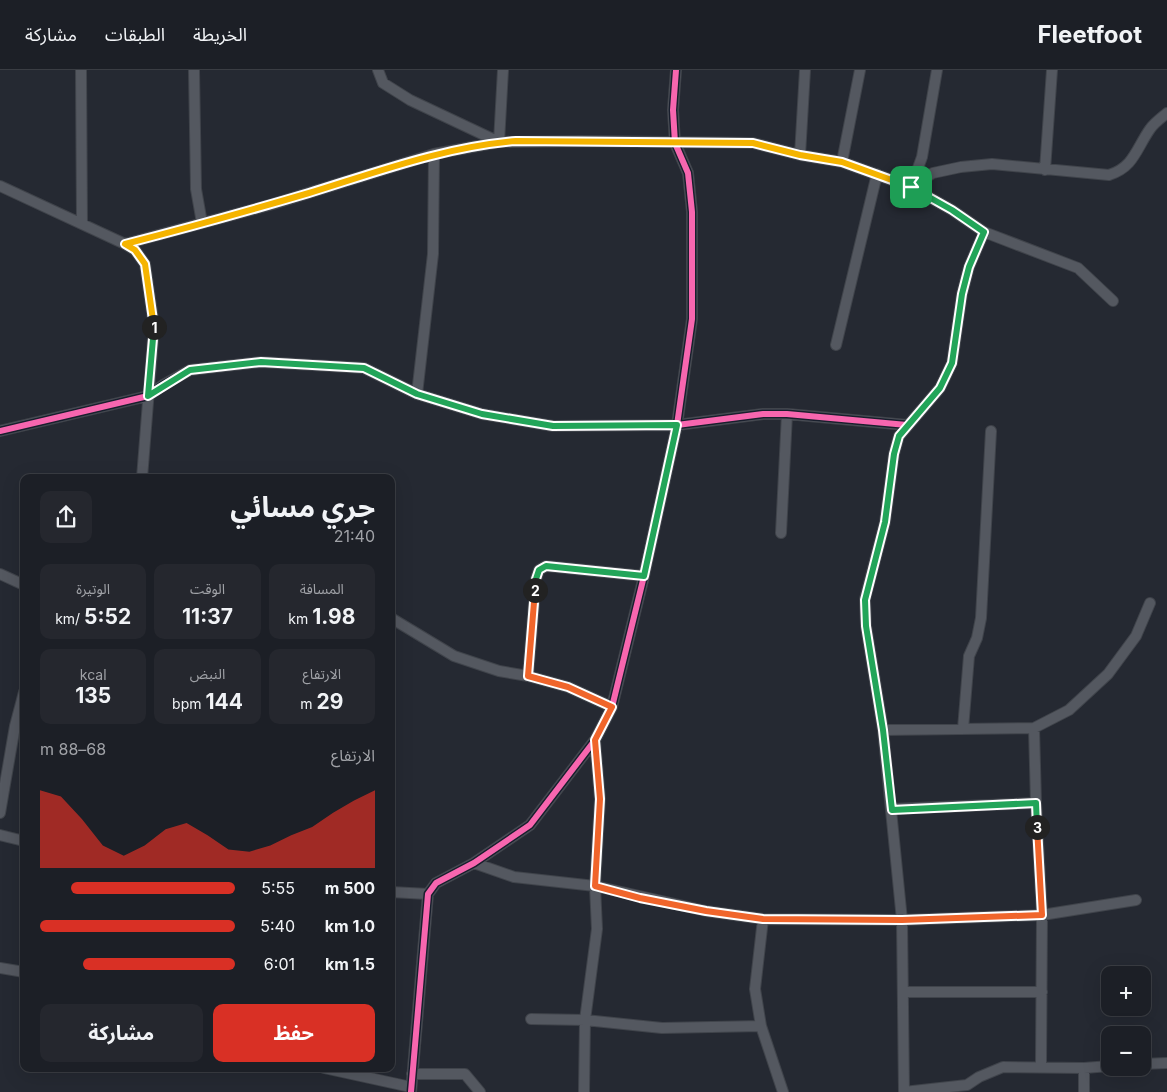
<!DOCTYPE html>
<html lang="ar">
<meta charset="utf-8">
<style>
:root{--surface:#1c1f26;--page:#25272e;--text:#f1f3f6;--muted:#a0a2a7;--line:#3a3d43;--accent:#d93025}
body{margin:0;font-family:Inter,"Noto Sans Arabic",sans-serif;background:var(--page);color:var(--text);direction:rtl;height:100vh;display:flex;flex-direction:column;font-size:19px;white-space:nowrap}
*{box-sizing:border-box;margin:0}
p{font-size:16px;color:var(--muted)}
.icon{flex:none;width:28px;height:28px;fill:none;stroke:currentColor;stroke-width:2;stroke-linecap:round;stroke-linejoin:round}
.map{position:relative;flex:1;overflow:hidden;direction:ltr}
.sheet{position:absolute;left:20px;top:404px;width:375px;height:598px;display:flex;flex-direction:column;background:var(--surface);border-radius:10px;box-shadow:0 5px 20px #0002,0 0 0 1px var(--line);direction:rtl}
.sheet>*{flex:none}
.tools{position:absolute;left:1101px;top:896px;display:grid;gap:10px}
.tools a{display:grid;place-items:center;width:50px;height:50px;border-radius:10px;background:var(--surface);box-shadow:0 5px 20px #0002,0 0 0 1px var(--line);font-size:25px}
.pin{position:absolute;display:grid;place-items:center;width:42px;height:42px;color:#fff;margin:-21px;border-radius:10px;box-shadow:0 2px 8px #0006}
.km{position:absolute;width:25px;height:25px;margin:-12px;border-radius:50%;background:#222;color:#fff;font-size:14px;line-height:25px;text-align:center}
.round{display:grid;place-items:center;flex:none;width:52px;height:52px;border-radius:10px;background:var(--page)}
.headline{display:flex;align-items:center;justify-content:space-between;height:85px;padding:0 20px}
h1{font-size:28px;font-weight:700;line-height:38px}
.stats{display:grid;grid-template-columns:repeat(3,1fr);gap:8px;height:85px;padding:5px 20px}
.stats div{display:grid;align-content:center;border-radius:10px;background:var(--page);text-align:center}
.stats b{font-size:21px;font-weight:700}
.stats small{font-size:14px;font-weight:400}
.stats p{font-size:14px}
.chart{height:140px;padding:10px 20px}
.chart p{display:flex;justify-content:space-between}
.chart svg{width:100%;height:90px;margin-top:5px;fill:var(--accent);opacity:.7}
.primary-button{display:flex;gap:10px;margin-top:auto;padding:10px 20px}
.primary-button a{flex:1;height:58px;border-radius:10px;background:var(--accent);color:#fff;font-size:20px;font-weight:700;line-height:58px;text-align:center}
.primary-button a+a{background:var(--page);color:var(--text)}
ul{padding:0 20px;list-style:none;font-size:16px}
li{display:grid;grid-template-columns:80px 60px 1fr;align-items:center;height:38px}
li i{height:12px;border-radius:6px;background:var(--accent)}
header{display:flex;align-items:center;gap:30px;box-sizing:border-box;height:70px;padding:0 25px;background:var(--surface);border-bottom:1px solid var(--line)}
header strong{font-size:24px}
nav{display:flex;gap:28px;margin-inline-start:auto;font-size:18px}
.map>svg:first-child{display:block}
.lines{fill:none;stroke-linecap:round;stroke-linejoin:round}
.minor-casing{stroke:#40444b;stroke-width:12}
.minor{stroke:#545860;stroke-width:10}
.cycleway-casing{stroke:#191f2d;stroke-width:9}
.cycleway{stroke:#f766af;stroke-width:6}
.split-1-casing{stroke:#fff;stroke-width:10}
.split-2-casing{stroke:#fff;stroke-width:10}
.split-3-casing{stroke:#fff;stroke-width:10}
.split-4-casing{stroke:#fff;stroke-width:10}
.split-1{stroke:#f5b400;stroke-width:6}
.split-2{stroke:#22a559;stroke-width:6}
.split-3{stroke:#f0652b;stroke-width:6}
.split-4{stroke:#22a559;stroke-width:6}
</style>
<header>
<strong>Fleetfoot</strong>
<nav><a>الخريطة</a><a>الطبقات</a><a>مشاركة</a></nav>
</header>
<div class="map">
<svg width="1167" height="1022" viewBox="0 0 1167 1022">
<rect width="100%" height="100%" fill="#252932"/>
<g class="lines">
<defs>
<path id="minor" d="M81 0 82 154
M194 0 196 119 202 153
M378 0 383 13 410 30 499 72 580 71 753 73 800 85 842 92 911 117 952 140 984 162 1078 198 1113 231
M800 85 805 0
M842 92 860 0
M1045 100 1052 0
M0 116 125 174 135 180 145 194 154 256 142 408
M911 117 933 103 961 97 992 94 1109 105C1134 97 1136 79 1150 59 1154 53 1161 48 1167 43
M911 117 922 87 937 0
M125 174 273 134 434 84 499 72 503 0
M836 275 877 104
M417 324 433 184 434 84
M0 361 148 326 163 315 190 300 261 292 364 298 417 324 482 344 553 356 677 355 763 344H787L907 355
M781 463 787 344
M0 504 24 515
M391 548 454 586 499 601 528 606 568 617 612 637
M528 606 536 509 539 500 546 496 644 506
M1034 658 1036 733 1042 845 1041 997
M963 659 969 586 977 568 981 548 991 361
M883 660 1034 658 1069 640 1108 604 1136 566 1150 533
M892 739 1036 733
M0 743 15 656 24 622
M0 765 24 771
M474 793 514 807 595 816 706 841 763 849 902 850 1042 845 1136 830
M391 822 428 824
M763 849 755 919 761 956 783 1022
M0 898 24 902
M903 922H1042
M531 949 585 950 662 958 761 956
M1142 994 1167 993
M324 998 411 1017
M412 1004H465L480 1022
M411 1022 428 824 436 813 474 793 530 755 595 670 612 637 644 506 677 355 692 249V142L688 103 675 73 673 40 676 0
M584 1022 585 950 597 859 595 816 600 729 595 670
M904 1022 902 850 883 660 866 556 865 529 885 452 894 384 899 366 940 318 952 293 962 224 969 197 984 162
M904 1022 967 1015 979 1007 1003 997 1084 998 1110 996
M1084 1022V998"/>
</defs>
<!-- minor casing -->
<use href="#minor" class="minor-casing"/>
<!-- minor -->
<use href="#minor" class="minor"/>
<defs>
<path id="cycleway" d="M0 361 148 326 163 315 190 300 261 292 364 298 417 324 482 344 553 356 677 355 763 344H787L907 355
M411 1022 428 824 436 813 474 793 530 755 595 670 612 637 644 506 677 355 692 249V142L688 103 675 73 673 40 676 0"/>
</defs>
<!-- cycleway casing -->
<use href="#cycleway" class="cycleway-casing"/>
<!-- cycleway -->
<use href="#cycleway" class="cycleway"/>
</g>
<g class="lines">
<defs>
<path id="split-1" d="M154 257 145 194 135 180 125 174C187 158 248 141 309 123 377 102 444 77 516 71L753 73 800 85 842 92 911 117"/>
<path id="split-2" d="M154 257 148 326 190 300 261 292 364 298 417 324 482 344 553 356 677 355 644 506 546 496 539 500 536 509 535 520"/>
<path id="split-3" d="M535 520 528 606 568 617 612 637 595 670 600 729 595 816 640 828 706 841 763 849 902 850 1042 845 1037 757"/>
<path id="split-4" d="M911 117 952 140 984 162 969 197 962 224 952 293 940 318 899 366 894 384 885 452 865 530 866 556 883 660 892 740 1036 733 1037 757"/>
</defs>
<!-- split-1 casing -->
<use href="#split-1" class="split-1-casing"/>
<!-- split-2 casing -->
<use href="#split-2" class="split-2-casing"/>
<!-- split-3 casing -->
<use href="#split-3" class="split-3-casing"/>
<!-- split-4 casing -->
<use href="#split-4" class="split-4-casing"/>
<!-- split-1 -->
<use href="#split-1" class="split-1"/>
<!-- split-2 -->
<use href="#split-2" class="split-2"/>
<!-- split-3 -->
<use href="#split-3" class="split-3"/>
<!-- split-4 -->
<use href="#split-4" class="split-4"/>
</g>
</svg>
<div class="tools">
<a>+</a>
<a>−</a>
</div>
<div class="pin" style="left:911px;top:117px;background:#1e9e55"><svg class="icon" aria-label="arrive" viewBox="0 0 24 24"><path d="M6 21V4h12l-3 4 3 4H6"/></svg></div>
<b class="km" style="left:154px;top:257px">1</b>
<b class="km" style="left:535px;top:520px">2</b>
<b class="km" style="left:1037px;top:757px">3</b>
<section class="sheet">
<div class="headline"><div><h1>جري مسائي</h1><p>21:40</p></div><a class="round"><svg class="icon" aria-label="share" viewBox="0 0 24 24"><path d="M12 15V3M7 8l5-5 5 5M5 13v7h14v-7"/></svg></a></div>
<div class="stats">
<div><p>المسافة</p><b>1.98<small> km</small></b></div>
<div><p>الوقت</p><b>11:37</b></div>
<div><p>الوتيرة</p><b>5:52<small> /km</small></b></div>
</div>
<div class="stats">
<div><p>الارتفاع</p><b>29<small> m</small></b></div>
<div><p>النبض</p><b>144<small> bpm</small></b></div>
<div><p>kcal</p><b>135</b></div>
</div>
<div class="chart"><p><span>الارتفاع</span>68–88 m</p>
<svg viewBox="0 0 160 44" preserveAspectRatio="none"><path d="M0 44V6L10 9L20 20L30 33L40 38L50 33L60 25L70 22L80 28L90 35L100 36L110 33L120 28L130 24L140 17L150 11L160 6V44z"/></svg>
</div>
<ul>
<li><b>500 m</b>5:55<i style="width:84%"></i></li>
<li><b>1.0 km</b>5:40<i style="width:100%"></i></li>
<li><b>1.5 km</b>6:01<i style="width:78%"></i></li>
</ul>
<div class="primary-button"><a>حفظ</a><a>مشاركة</a></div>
</section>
</div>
